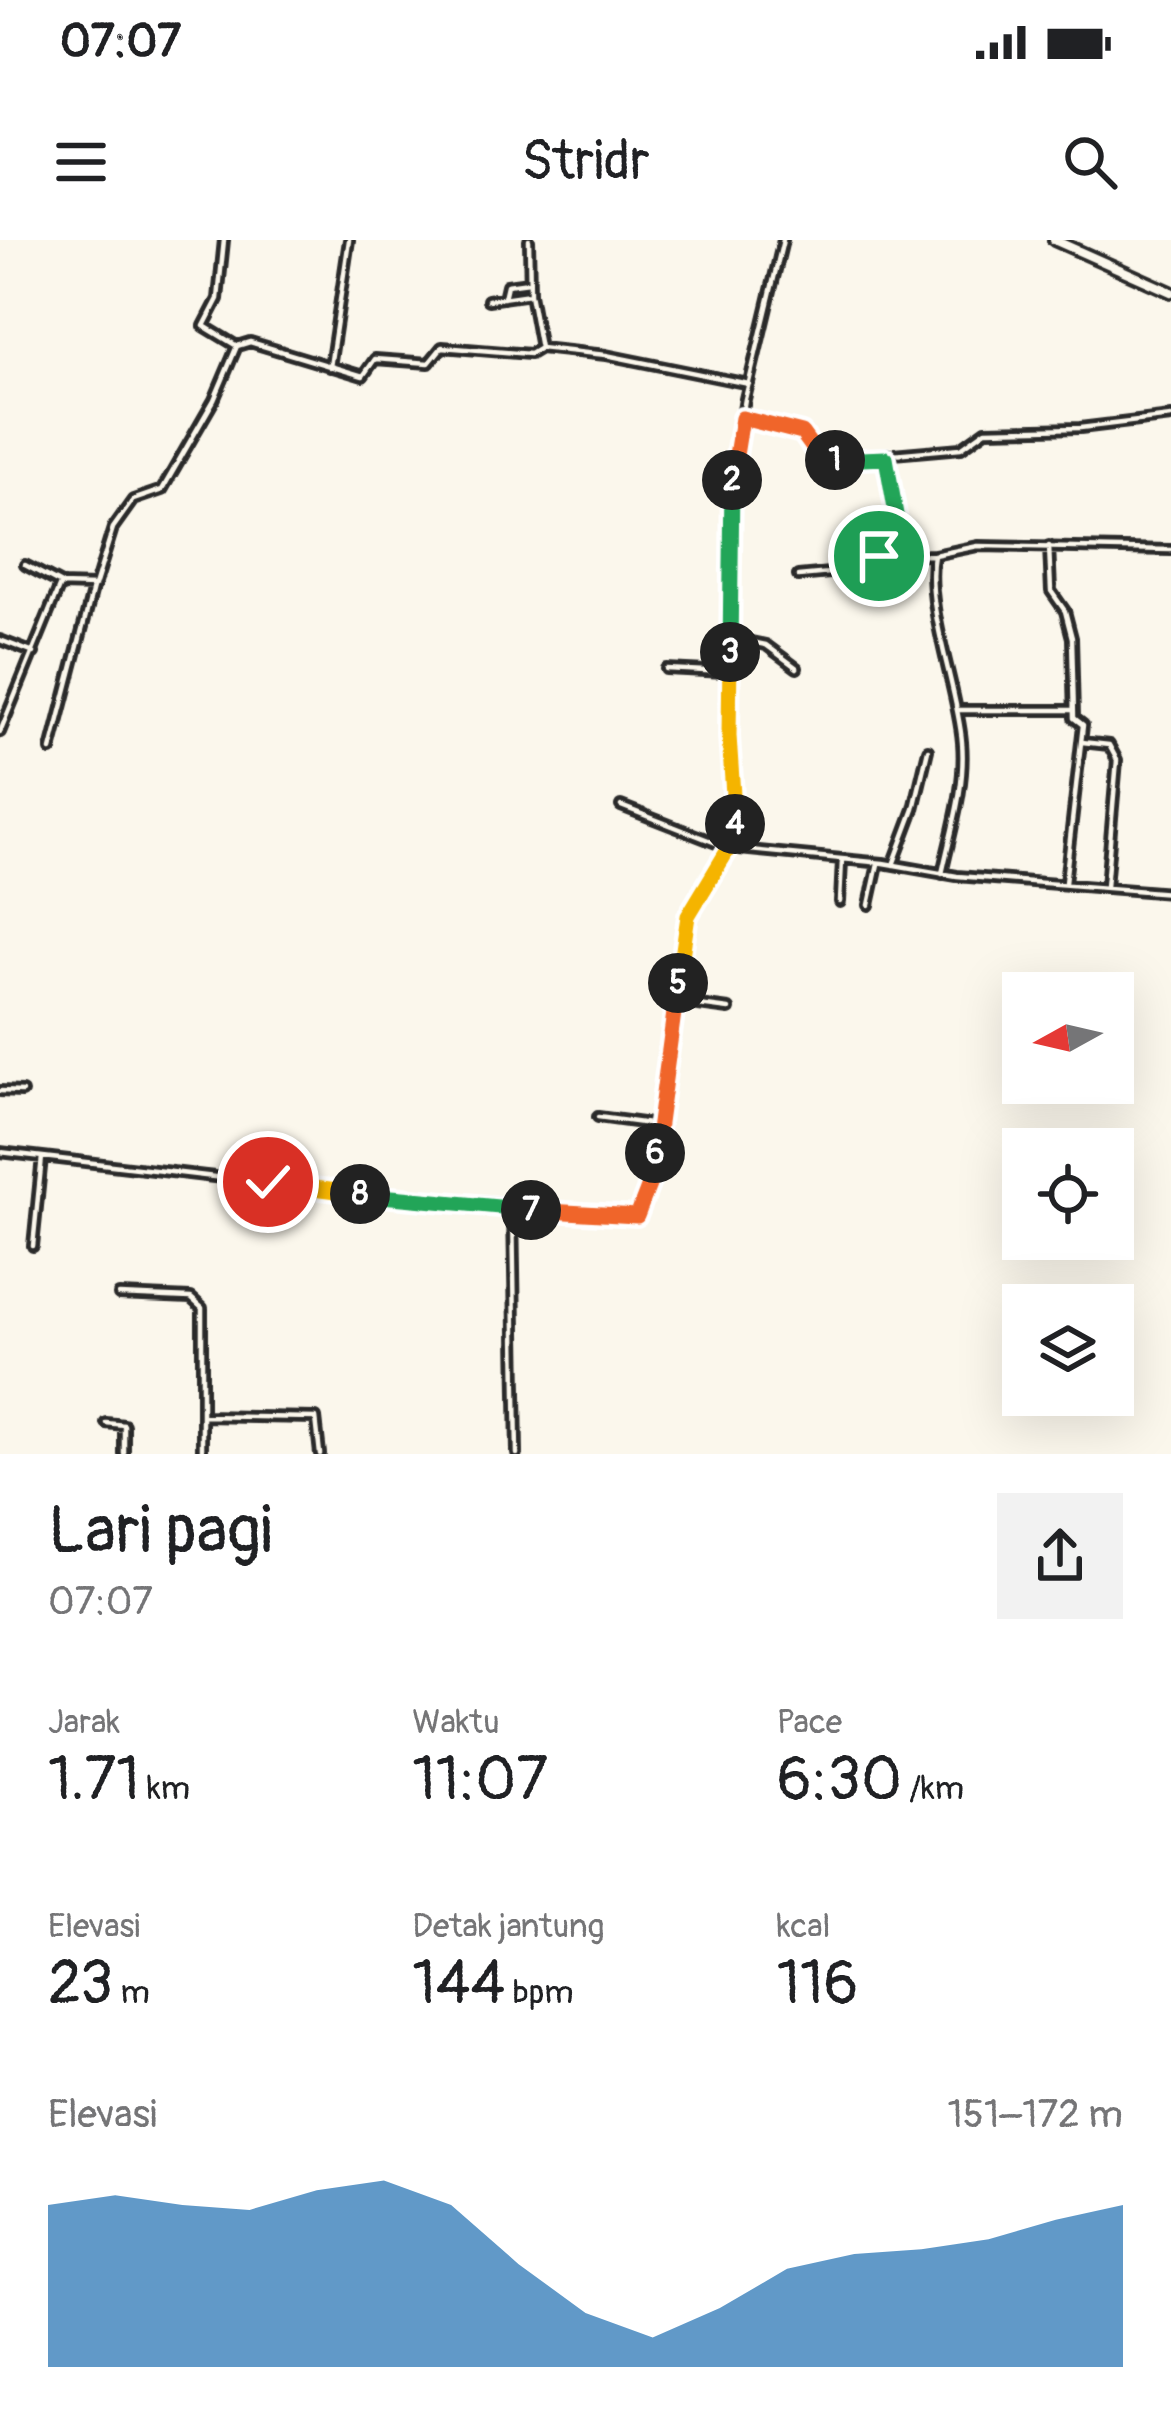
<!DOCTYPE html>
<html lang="id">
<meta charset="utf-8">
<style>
:root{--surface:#fff;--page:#f2f2f2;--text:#202124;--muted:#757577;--accent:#1f6fb2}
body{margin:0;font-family:Pangolin,sans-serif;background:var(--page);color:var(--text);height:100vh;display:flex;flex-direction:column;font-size:45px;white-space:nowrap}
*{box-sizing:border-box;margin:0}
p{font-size:39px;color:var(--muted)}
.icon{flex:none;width:66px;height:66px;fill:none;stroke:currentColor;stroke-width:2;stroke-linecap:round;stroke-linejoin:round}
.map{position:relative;height:1214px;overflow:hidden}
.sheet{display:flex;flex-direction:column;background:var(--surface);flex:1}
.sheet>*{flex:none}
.needle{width:78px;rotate:262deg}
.controls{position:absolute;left:1002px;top:732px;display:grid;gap:24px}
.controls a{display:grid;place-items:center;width:132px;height:132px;border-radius:0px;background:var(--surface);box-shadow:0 12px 48px #0002;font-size:60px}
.pin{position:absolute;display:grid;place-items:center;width:102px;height:102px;color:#fff;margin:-51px;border:6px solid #fff;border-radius:50%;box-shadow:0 3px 12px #0007}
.km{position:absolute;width:60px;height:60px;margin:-30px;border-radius:50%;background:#222;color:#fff;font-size:33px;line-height:60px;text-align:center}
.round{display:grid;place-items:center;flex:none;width:126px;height:126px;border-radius:0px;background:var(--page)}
.overview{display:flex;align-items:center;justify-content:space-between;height:204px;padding:0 48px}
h1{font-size:66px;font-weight:600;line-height:90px}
.metrics{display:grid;grid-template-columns:repeat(3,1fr);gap:18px;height:204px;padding:12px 48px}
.metrics div{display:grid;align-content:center}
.metrics b{font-size:60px;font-weight:600}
.metrics small{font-size:33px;font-weight:400}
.metrics p{font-size:33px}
.chart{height:336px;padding:24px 48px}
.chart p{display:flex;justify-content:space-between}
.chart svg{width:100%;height:216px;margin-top:12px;fill:var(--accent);opacity:.7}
.status{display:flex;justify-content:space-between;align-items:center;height:84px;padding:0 60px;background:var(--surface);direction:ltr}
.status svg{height:33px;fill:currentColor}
header{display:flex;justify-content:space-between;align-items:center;height:156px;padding:0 48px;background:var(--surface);font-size:54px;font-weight:600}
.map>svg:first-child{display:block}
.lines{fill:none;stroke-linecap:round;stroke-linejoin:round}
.street-casing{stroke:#2b2b2b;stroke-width:14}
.secondary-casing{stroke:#2b2b2b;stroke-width:16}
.street{stroke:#fbf7ec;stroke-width:4.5}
.secondary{stroke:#fbf7ec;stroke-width:8}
.split-1-casing{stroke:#fff;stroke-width:24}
.split-2-casing{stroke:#fff;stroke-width:24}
.split-3-casing{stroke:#fff;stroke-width:24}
.split-4-casing{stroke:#fff;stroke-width:24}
.split-5-casing{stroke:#fff;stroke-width:24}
.split-6-casing{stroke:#fff;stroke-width:24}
.split-7-casing{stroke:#fff;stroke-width:24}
.split-8-casing{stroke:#fff;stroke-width:24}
.split-9-casing{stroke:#fff;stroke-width:24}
.split-1{stroke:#22a559;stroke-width:15}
.split-2{stroke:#f0652b;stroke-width:15}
.split-3{stroke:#22a559;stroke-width:15}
.split-4{stroke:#f5b400;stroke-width:15}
.split-5{stroke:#f5b400;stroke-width:15}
.split-6{stroke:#f0652b;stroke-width:15}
.split-7{stroke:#f0652b;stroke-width:15}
.split-8{stroke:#22a559;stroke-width:15}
.split-9{stroke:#f5b400;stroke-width:15}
</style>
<div class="status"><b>07:07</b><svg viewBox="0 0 49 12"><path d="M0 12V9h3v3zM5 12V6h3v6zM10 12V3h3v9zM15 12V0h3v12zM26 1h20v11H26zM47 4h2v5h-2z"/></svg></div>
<header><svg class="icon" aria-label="menu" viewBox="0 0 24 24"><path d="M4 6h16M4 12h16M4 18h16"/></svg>Stridr<svg class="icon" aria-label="search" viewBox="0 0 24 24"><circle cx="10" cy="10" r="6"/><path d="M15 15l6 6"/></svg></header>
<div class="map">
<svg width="1171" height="1214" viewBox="0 0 1171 1214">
<rect width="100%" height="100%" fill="#fbf7ec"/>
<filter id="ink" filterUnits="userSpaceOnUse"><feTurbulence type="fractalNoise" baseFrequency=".00833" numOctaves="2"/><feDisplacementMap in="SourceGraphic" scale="24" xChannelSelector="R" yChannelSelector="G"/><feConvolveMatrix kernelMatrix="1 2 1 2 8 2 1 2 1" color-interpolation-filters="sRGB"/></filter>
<g filter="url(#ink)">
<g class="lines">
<defs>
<path id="street" d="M224 0 218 59 204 86 237 106 250 102 363 136 375 119 429 123 442 107 530 114 540 108
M529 0 530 54 540 108 606 115 749 144
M504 58 507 45 529 42
M488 60 530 54
M330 127 349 0
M744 178 802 193 821 219H836L961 208 986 190 1080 188 1171 177
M886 219 903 314
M1049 306 1051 351 1065 371 1072 398 1074 478 1083 485 1065 643
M25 325 61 344
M798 336 851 331 879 316 934 315
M732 398 766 405 797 428
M0 400 34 413
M666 429 726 432
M959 470H1073
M0 492 60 345 95 346 113 288 133 260 162 250 214 160 237 106
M1082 502 1109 505 1117 520 1106 647
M51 510 93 348
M621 566 729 608 883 623 957 636 1171 653
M893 625 914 569 928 510
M942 634C951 591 966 546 962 502 958 450 924 365 934 315L978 306 1171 310
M840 662 842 620
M869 665 878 624
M676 762 729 769
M0 851 22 852
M598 877 657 885
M0 912 360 954 637 975 651 940 688 676 729 608 734 590 728 448 732 234 745 159 783 0
M513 969 517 1214
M33 1006 42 917
M119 1055 191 1058 202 1068V1214
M203 1176 316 1178 320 1214
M106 1183 124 1185V1214"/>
<path id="secondary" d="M1054 0 1171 52"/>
</defs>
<!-- street casing -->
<use href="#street" class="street-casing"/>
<!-- secondary casing -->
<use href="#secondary" class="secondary-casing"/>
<!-- street -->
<use href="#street" class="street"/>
<!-- secondary -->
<use href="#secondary" class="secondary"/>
</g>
</g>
<g class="lines" filter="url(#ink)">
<defs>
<path id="split-1" d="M835 220 886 218 903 314 879 316"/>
<path id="split-2" d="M732 240 742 178 802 193 820 218 835 220"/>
<path id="split-3" d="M730 412 732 240"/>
<path id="split-4" d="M730 412 729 496 735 584"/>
<path id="split-5" d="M678 743 688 676 729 608 735 584"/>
<path id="split-6" d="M655 913 678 743"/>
<path id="split-7" d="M531 970 637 976 651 940 655 913"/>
<path id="split-8" d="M360 954 531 970"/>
<path id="split-9" d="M268 942 360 954"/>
</defs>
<!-- split-1 casing -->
<use href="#split-1" class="split-1-casing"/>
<!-- split-2 casing -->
<use href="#split-2" class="split-2-casing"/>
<!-- split-3 casing -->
<use href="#split-3" class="split-3-casing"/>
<!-- split-4 casing -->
<use href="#split-4" class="split-4-casing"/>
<!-- split-5 casing -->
<use href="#split-5" class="split-5-casing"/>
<!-- split-6 casing -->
<use href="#split-6" class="split-6-casing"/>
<!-- split-7 casing -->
<use href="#split-7" class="split-7-casing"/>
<!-- split-8 casing -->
<use href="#split-8" class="split-8-casing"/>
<!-- split-9 casing -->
<use href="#split-9" class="split-9-casing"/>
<!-- split-1 -->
<use href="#split-1" class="split-1"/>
<!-- split-2 -->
<use href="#split-2" class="split-2"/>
<!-- split-3 -->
<use href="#split-3" class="split-3"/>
<!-- split-4 -->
<use href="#split-4" class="split-4"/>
<!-- split-5 -->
<use href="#split-5" class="split-5"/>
<!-- split-6 -->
<use href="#split-6" class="split-6"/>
<!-- split-7 -->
<use href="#split-7" class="split-7"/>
<!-- split-8 -->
<use href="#split-8" class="split-8"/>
<!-- split-9 -->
<use href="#split-9" class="split-9"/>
</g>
</svg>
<div class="controls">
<a><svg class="needle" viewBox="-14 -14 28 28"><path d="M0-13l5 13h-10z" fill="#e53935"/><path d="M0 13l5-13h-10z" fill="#757577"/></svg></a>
<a><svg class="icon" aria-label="locate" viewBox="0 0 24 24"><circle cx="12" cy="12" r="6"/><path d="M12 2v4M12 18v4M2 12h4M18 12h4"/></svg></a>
<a><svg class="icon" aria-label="layers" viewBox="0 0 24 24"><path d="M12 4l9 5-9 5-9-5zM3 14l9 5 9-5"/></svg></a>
</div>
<div class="pin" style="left:879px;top:316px;background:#1e9e55"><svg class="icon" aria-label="arrive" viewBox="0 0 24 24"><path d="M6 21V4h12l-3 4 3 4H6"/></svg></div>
<div class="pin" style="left:268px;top:942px;background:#d93025"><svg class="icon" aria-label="check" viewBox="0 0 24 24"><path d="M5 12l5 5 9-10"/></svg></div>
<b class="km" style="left:835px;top:220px">1</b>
<b class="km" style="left:732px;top:240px">2</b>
<b class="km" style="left:730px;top:412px">3</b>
<b class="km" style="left:735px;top:584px">4</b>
<b class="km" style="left:678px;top:743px">5</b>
<b class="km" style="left:655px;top:913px">6</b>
<b class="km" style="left:531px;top:970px">7</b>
<b class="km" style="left:360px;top:954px">8</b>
</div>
<section class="sheet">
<div class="overview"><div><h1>Lari pagi</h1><p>07:07</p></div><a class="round"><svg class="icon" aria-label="share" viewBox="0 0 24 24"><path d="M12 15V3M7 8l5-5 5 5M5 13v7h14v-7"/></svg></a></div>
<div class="metrics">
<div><p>Jarak</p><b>1.71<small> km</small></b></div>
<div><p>Waktu</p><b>11:07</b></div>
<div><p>Pace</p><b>6:30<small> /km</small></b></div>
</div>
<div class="metrics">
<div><p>Elevasi</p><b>23<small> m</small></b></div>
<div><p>Detak jantung</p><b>144<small> bpm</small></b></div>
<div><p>kcal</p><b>116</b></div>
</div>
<div class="chart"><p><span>Elevasi</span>151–172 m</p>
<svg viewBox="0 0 160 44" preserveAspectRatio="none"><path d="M0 44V11L10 9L20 11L30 12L40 8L50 6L60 11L70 23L80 33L90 38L100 32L110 24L120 21L130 20L140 18L150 14L160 11V44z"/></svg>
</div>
</section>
